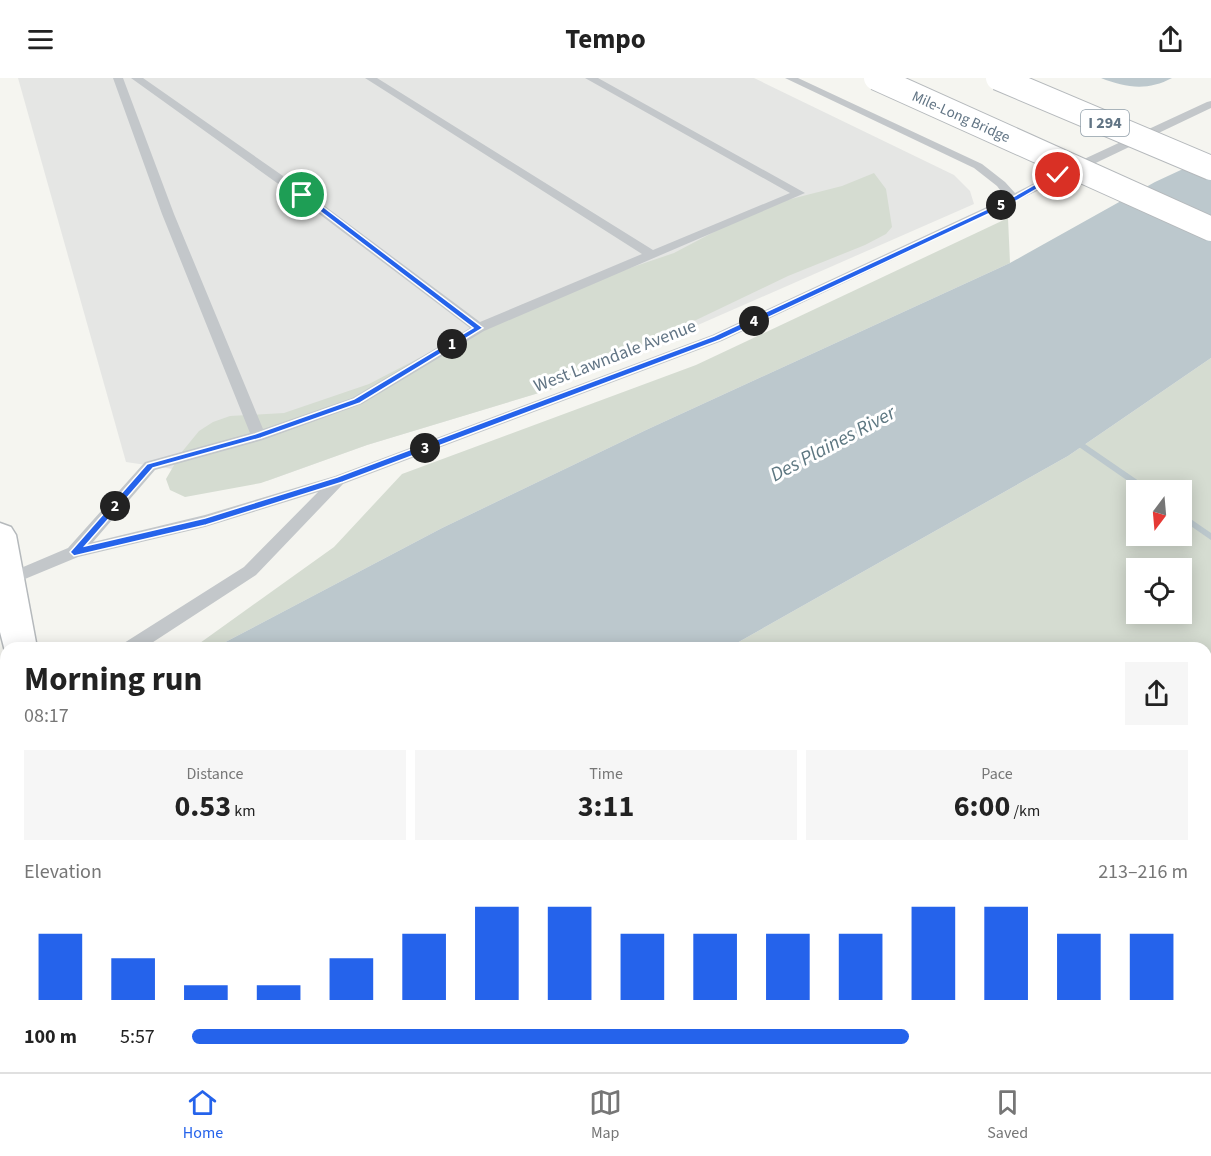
<!DOCTYPE html>
<meta charset="utf-8">
<style>
:root{--surface:#fff;--page:#f6f6f6;--text:#222;--muted:#767676;--line:#e0e0e0;--accent:#2563eb}
body{margin:0;font-family:"Source Sans 3",sans-serif;background:var(--page);color:var(--text);height:100vh;display:flex;flex-direction:column;font-size:22px;white-space:nowrap}
*{box-sizing:border-box;margin:0}
p{font-size:20px;color:var(--muted)}
.icon{flex:none;width:33px;height:33px;fill:none;stroke:currentColor;stroke-width:2;stroke-linecap:round;stroke-linejoin:round}
.map{position:relative;flex:1;overflow:hidden}
.side{position:absolute;left:0px;top:564px;width:1212px;height:430px;display:flex;flex-direction:column;background:var(--surface);border-radius:18px 18px 0 0;box-shadow:0 3px 15px #0003}
.side>*{flex:none}
.needle{width:39px;rotate:196deg}
.fabs{position:absolute;left:1126px;top:402px;display:grid;gap:12px}
.fabs a{display:grid;place-items:center;width:66px;height:66px;border-radius:0px;background:var(--surface);box-shadow:0 3px 15px #0003;font-size:30px}
.pin{position:absolute;display:grid;place-items:center;width:51px;height:51px;color:#fff;margin:-26px;border:3px solid #fff;border-radius:50%;box-shadow:0 2px 6px #0007}
.km{position:absolute;width:30px;height:30px;margin:-15px;border-radius:50%;background:#222;color:#fff;font-size:16px;line-height:30px;text-align:center}
.round{display:grid;place-items:center;flex:none;width:63px;height:63px;border-radius:0px;background:var(--page)}
.headline{display:flex;align-items:center;justify-content:space-between;height:102px;padding:0 24px}
h1{font-size:33px;font-weight:700;line-height:45px}
.stats{display:grid;grid-template-columns:repeat(3,1fr);gap:9px;height:102px;padding:6px 24px}
.stats div{display:grid;align-content:center;border-radius:0px;background:var(--page);text-align:center}
.stats b{font-size:30px;font-weight:700}
.stats small{font-size:16px;font-weight:400}
.stats p{font-size:16px}
.chart{height:168px;padding:12px 24px}
.chart p{display:flex;justify-content:space-between}
.chart svg{width:100%;height:108px;margin-top:6px;stroke:var(--accent);stroke-width:6}
ul{padding:0 24px;list-style:none;font-size:20px}
li{display:grid;grid-template-columns:96px 72px 1fr;align-items:center;height:45px}
li i{height:15px;border-radius:8px;background:var(--accent)}
header{display:flex;justify-content:space-between;align-items:center;height:78px;padding:0 24px;background:var(--surface);font-size:27px;font-weight:700}
.tab-bar{display:flex;justify-content:space-around;align-items:center;height:84px;border-top:2px solid var(--line);background:var(--surface);font-size:16px;color:var(--muted)}
.tab-bar a{display:grid;justify-items:center;gap:3px}
.tab-bar .selected{color:var(--accent)}
.map>svg:first-child{display:block}
.built{fill:#e5e6e4}
.green{fill:#d5dcd1;fill-rule:evenodd}
.water{fill:#bcc8cd}
.lines{fill:none;stroke-linecap:round;stroke-linejoin:round}
.stream{fill:#bcc8cd;fill-rule:evenodd}
.trunk-casing{stroke:#b5b9bc;stroke-width:3}
.service{fill:#c3c7ca;fill-rule:evenodd}
.trunk{fill:#fff;fill-rule:evenodd}
.rail-casing{stroke:#a3a9af;stroke-width:8}
.rail{stroke:#fff;stroke-width:5;stroke-dasharray:16;stroke-linecap:butt}
.motorway-bridge-casing{stroke:#b5b9bc;stroke-width:26;stroke-linecap:butt}
.motorway-bridge{stroke:#fff;stroke-width:24}
.route{fill:#2563eb;stroke:#fff;stroke-width:1.5}
.labels{text-anchor:middle;dominant-baseline:central;stroke-width:6;stroke-linejoin:round;paint-order:stroke}
.far-street-label{font-size:15px;fill:#617484;stroke:#fff}
.shield{fill:#fff;stroke:#909ea9;stroke-width:1.5}
.shield-label{font-size:16px;font-weight:bold;fill:#617484}
.street-label{font-size:18px;fill:#617484;stroke:#fff}
.water-label{font-size:20px;font-style:italic;fill:#5d7781;stroke:#fff}
</style>
<header><svg class="icon" aria-label="menu" viewBox="0 0 24 24"><path d="M4 6h16M4 12h16M4 18h16"/></svg>Tempo<svg class="icon" aria-label="share" viewBox="0 0 24 24"><path d="M12 15V3M7 8l5-5 5 5M5 13v7h14v-7"/></svg></header>
<div class="map">
<svg width="1211" height="994" viewBox="0 0 1211 994">
<rect width="100%" height="100%" fill="#f5f5f0"/>
<!-- built -->
<path class="built" d="M18 0H754L954 97 970 113 974 126 552 311 367 367 267 403 180 392 126 384Z"/>
<!-- green -->
<path class="green" d="M874 95 886 111 892 149 886 156 865 167 788 198 552 311 367 367 261 405 185 419 170 412 166 401 181 375 199 353 213 344 230 338 284 335 369 306 521 227 674 175 729 146 787 122 842 108Z
M1008 140 1010 185 646 352 442 450 214 570H193L334 469 402 396 696 287Z
M1211 280V595L1206 600V570H728L1068 378ZM1137 412H1182V458H1137ZM1137 490H1182V536H1137Z
M1211 651V792L1206 797V655Z
M805 988H994V989L988 994H798Z
M183 989V988L733 989 727 994H184Z"/>
<!-- water -->
<path class="water" d="M1101 0H1172C1148 13 1126 10 1101 0Z
M1211 78V280L1068 378 728 570H214L442 450 646 352 1010 185 1155 104Z
M6 682V988L27 989 17 994H0V685Z"/>
<g class="lines">
<!-- stream -->
<path class="stream" d="M1082 364 1149 410 1150 412H1141L1079 369 1078 367Z
M1182 435 1211 455V462L1182 442Z"/>
<defs>
<path id="trunk" d="M0 445 11 449 16 457 37 570H6V577L0 554Z
M65 988H110L111 994H65Z"/>
</defs>
<!-- trunk casing -->
<use href="#trunk" class="trunk-casing"/>
<!-- service -->
<path class="service" d="M113 0H123L174 136 263 351 352 320 470 250 298 120 131 0H143L306 114 480 244 642 176 365 0H377L653 172 790 115 585 0H598L805 115 484 253 362 326 263 362 155 392 93 464 205 437 335 398 712 257 1006 120 997 108 974 90 785 0H798L982 86 1005 104 1015 115 1054 95 1207 24 1211 23V30L722 263 343 406 256 497 144 570H121L124 565 244 489 318 414 205 449 78 479 8 508 2 506 0 503 2 498 68 470 145 384 250 355 162 136Z
M1211 615V632L1206 633V616Z
M6 628V645L0 647V630Z
M758 988H784L782 994H756Z"/>
<!-- trunk -->
<use href="#trunk" class="trunk"/>
<defs>
<path id="rail" d="M1206 874 1211 870
M1206 927 1211 922
M1081 994 1087 988
M1140 994 1145 988"/>
</defs>
<!-- rail casing -->
<use href="#rail" class="rail-casing"/>
<!-- rail -->
<use href="#rail" class="rail"/>
<defs>
<path id="motorway-bridge" d="M876 0 1211 151
M998 0 1211 90"/>
</defs>
<!-- motorway-bridge casing -->
<use href="#motorway-bridge" class="motorway-bridge-casing"/>
<!-- motorway-bridge -->
<use href="#motorway-bridge" class="motorway-bridge"/>
</g>
<!-- route -->
<path class="route" d="M1055 95 1061 97 1016 123 720 262 343 404 206 447 74 478 70 474 147 386 255 356 354 321 473 250 300 118V115H305L483 250 360 325 261 360 153 390 85 468 205 440 337 399 714 258 1011 120Z"/>
<g class="labels">
<!-- far-street labels -->
<g class="far-street-label">
<text transform="translate(961 39) rotate(24)">Mile-Long Bridge</text>
</g>
<!-- shield labels -->
<rect class="shield" x="1081" y="32" width="48" height="26" rx="4.5"/>
<g class="shield-label">
<text x="1105" y="45">I 294</text>
</g>
<!-- street labels -->
<g class="street-label">
<text transform="translate(615 278) rotate(-21)">West Lawndale Avenue</text>
</g>
<!-- water labels -->
<g class="water-label">
<text transform="translate(833 366) rotate(-28)">Des Plaines River</text>
</g>
</g>
</svg>
<div class="fabs">
<a><svg class="needle" viewBox="-14 -14 28 28"><path d="M0-13l5 13h-10z" fill="#e53935"/><path d="M0 13l5-13h-10z" fill="#767676"/></svg></a>
<a><svg class="icon" aria-label="locate" viewBox="0 0 24 24"><circle cx="12" cy="12" r="6"/><path d="M12 2v4M12 18v4M2 12h4M18 12h4"/></svg></a>
</div>
<div class="pin" style="left:302px;top:117px;background:#1e9e55"><svg class="icon" aria-label="arrive" viewBox="0 0 24 24"><path d="M6 21V4h12l-3 4 3 4H6"/></svg></div>
<div class="pin" style="left:1058px;top:97px;background:#d93025"><svg class="icon" aria-label="check" viewBox="0 0 24 24"><path d="M5 12l5 5 9-10"/></svg></div>
<b class="km" style="left:452px;top:266px">1</b>
<b class="km" style="left:115px;top:428px">2</b>
<b class="km" style="left:425px;top:370px">3</b>
<b class="km" style="left:754px;top:243px">4</b>
<b class="km" style="left:1001px;top:127px">5</b>
<section class="side">
<div class="headline"><div><h1>Morning run</h1><p>08:17</p></div><a class="round"><svg class="icon" aria-label="share" viewBox="0 0 24 24"><path d="M12 15V3M7 8l5-5 5 5M5 13v7h14v-7"/></svg></a></div>
<div class="stats">
<div><p>Distance</p><b>0.53<small> km</small></b></div>
<div><p>Time</p><b>3:11</b></div>
<div><p>Pace</p><b>6:00<small> /km</small></b></div>
</div>
<div class="chart"><p><span>Elevation</span>213–216 m</p>
<svg viewBox="0 0 160 44" preserveAspectRatio="none"><path d="M5 44V17M15 44V27M25 44V38M35 44V38M45 44V27M55 44V17M65 44V6M75 44V6M85 44V17M95 44V17M105 44V17M115 44V17M125 44V6M135 44V6M145 44V17M155 44V17"/></svg>
</div>
<ul>
<li><b>100 m</b>5:57<i style="width:72%"></i></li>
</ul>
</section>
</div>
<nav class="tab-bar">
<a class="selected"><svg class="icon" aria-label="home" viewBox="0 0 24 24"><path d="M3 11l9-7 9 7M6 9v11h12V9"/></svg>Home</a>
<a><svg class="icon" aria-label="map" viewBox="0 0 24 24"><path d="M3 6l6-2 6 2 6-2v14l-6 2-6-2-6 2zM9 4v14M15 6v14"/></svg>Map</a>
<a><svg class="icon" aria-label="saved" viewBox="0 0 24 24"><path d="M7 4h10v16l-5-4-5 4z"/></svg>Saved</a>
</nav>
